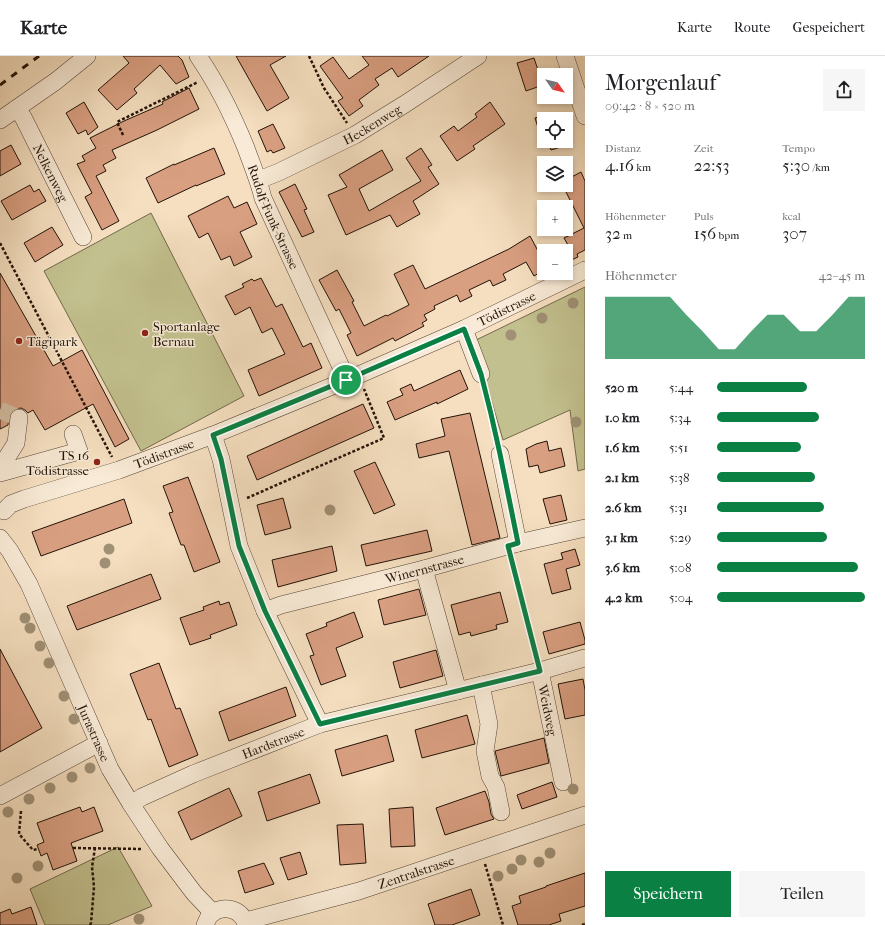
<!DOCTYPE html>
<html lang="de">
<meta charset="utf-8">
<style>
:root{--surface:#fff;--page:#f6f6f6;--text:#202124;--muted:#757577;--line:#e0e0e0;--accent:#0b8043}
body{margin:0;font-family:"IM FELL French Canon",serif;background:var(--page);color:var(--text);height:100vh;display:flex;flex-direction:column;font-size:15px;white-space:nowrap}
*{box-sizing:border-box;margin:0}
p{font-size:13px;color:var(--muted)}
.icon{flex:none;width:22px;height:22px;fill:none;stroke:currentColor;stroke-width:2;stroke-linecap:round;stroke-linejoin:round}
.map{position:relative;flex:1;overflow:hidden}
.sheet{display:flex;flex-direction:column;background:var(--surface);width:300px}
.sheet>*{flex:none}
.needle{width:26px;rotate:124deg}
.fabs{position:absolute;left:537px;top:12px;display:grid;gap:8px}
.fabs a{display:grid;place-items:center;width:36px;height:36px;border-radius:0px;background:var(--surface);box-shadow:0 2px 6px #0003;font-size:20px}
.pin{position:absolute;display:grid;place-items:center;width:34px;height:34px;color:#fff;margin:-17px;border:2px solid #fff;border-radius:50%;box-shadow:0 1px 4px #0007}
.round{display:grid;place-items:center;flex:none;width:42px;height:42px;border-radius:0px;background:var(--page)}
.headline{display:flex;align-items:center;justify-content:space-between;height:68px;padding:0 20px}
h1{font-size:22px;font-weight:600;line-height:30px}
.metrics{display:grid;grid-template-columns:repeat(3,1fr);gap:6px;height:68px;padding:4px 20px}
.metrics div{display:grid;align-content:center}
.metrics b{font-size:17px;font-weight:600}
.metrics small{font-size:11px;font-weight:400}
.metrics p{font-size:11px}
.chart{height:112px;padding:8px 20px}
.chart p{display:flex;justify-content:space-between}
.chart svg{width:100%;height:72px;margin-top:4px;fill:var(--accent);opacity:.7}
.action{display:flex;gap:8px;margin-top:auto;padding:8px 20px}
.action a{flex:1;height:46px;border-radius:0px;background:var(--accent);color:#fff;font-size:16px;font-weight:600;line-height:46px;text-align:center}
.action a+a{background:var(--page);color:var(--text)}
ul{padding:0 20px;list-style:none;font-size:13px}
li{display:grid;grid-template-columns:64px 48px 1fr;align-items:center;height:30px}
li i{height:10px;border-radius:5px;background:var(--accent)}
header{display:flex;align-items:center;gap:24px;box-sizing:border-box;height:56px;padding:0 20px;background:var(--surface);border-bottom:1px solid var(--line)}
header strong{font-size:19px}
nav{display:flex;gap:22px;margin-inline-start:auto;font-size:14px}
main{display:flex;flex:1;min-height:0}
.map>svg:first-child{display:block}
.green{fill:#c2c08e;stroke:#72694b}
.building{fill:#d99f81;stroke:#221208}
.lines{fill:none;stroke-linecap:round;stroke-linejoin:round}
.minor-tunnel{stroke:#d5c0a4;stroke-width:17;stroke-dasharray:17 8;stroke-linecap:butt}
.minor-casing{stroke:#574536;stroke-width:18}
.path{stroke:#221208;stroke-width:2.5;stroke-dasharray:3 2;stroke-linecap:butt}
.minor{stroke:#f8ead6;stroke-width:17}
.rail{stroke:#221208;stroke-width:3;stroke-dasharray:7 7;stroke-linecap:butt}
.tree{fill:#a09075}
.route-casing{stroke:#fff;stroke-width:8}
.route{stroke:#0b8043;stroke-width:5}
.poi-dot{fill:#8f2418;stroke:#f8ead6;stroke-width:1.5}
.labels{text-anchor:middle;dominant-baseline:central;stroke-width:3;stroke-linejoin:round;paint-order:stroke}
.street-label{font-size:13px;fill:#221208;stroke:#f8ead6}
.poi-label{font-size:13px;fill:#221208;stroke:#f8ead6;text-anchor:start}
</style>
<header>
<strong>Karte</strong>
<nav><a>Karte</a><a>Route</a><a>Gespeichert</a></nav>
</header>
<main>
<div class="map">
<svg width="585" height="869" viewBox="0 0 585 869">
<rect width="100%" height="100%" fill="#f5dfc0"/>
<filter id="stains"><feTurbulence type="fractalNoise" baseFrequency=".005" numOctaves="4"/><feColorMatrix values="0 0 0 0 .2 0 0 0 0 .09 0 0 0 0 .02 0 0 0 .5 -.17"/></filter>
<radialGradient id="worn" r=".72"><stop offset=".6" stop-color="#630" stop-opacity="0"/><stop offset="1" stop-color="#630" stop-opacity=".3"/></radialGradient>
<!-- green -->
<path class="green" d="M151 157 244 340 141 395 44 215Z
M585 231V413L578 415 570 354 503 384 474 285Z
M118 791 152 850 108 869H45L30 833Z"/>
<!-- building -->
<path class="building" d="M123 0H178L182 4 189 21 176 28 160 9 134 33 137 37 117 54 98 34 129 7Z
M236 0H286L270 9 289 42 267 55Z
M362 0H429L398 21 392 12 375 23 379 29 359 44 363 50 349 60 338 45 343 42 320 10 333 1 349 23 369 9Z
M534 2 543 29 526 35 517 7Z
M189 32 199 53 157 74 112 94 116 102 103 109 106 115 96 120 119 165 102 174 85 141 92 137 77 108 85 105 82 100 96 92 90 82 124 65 163 48 162 46Z
M84 46 98 71 88 79 86 74 78 78 66 57Z
M490 46 505 68 473 90 475 93 457 105 440 80 454 70 458 75 477 61 475 58Z
M547 58 549 63H544V85H562L564 90 551 94 549 89 544 91 535 62Z
M273 68 285 92 273 97 271 94 267 96 258 75Z
M11 89 21 108 0 120V95Z
M214 92 225 118 196 130V129L158 147 146 122 174 108V109Z
M421 92 432 109 428 111 439 128 413 145 420 158 397 171 390 159 346 179 328 139 347 131 339 119 382 94 393 114 359 133 369 155 421 125 406 102Z
M581 116 585 125V194L577 198 578 201 567 206 566 204V195H561L560 193 568 189 564 182 584 172 566 136V124Z
M295 128 307 153 304 154 314 176 302 181 279 136Z
M30 129 34 136 39 133 46 145 12 164 1 145Z
M228 140 234 152 247 146 257 168 240 176 252 201 234 210 230 200 221 204 208 177 199 182 188 160Z
M52 171 63 189 35 206 24 187Z
M530 180 544 206V214L534 220 526 206 503 218 506 224 493 230 490 224 469 234 472 240 460 246 457 239 434 250 435 253 424 259 427 264 422 267 424 270 395 285 393 282 357 300 347 279 351 277 339 253 336 255 319 224 337 214 354 245 352 246 364 270 386 259 387 260 409 249 394 218 413 209 425 233 509 193Z
M0 217 53 310 82 294 129 383 115 391 93 348 45 374 33 354 28 357 25 354 21 352 15 353 11 356 9 361 8 369 0 373Z
M261 222 276 251 282 248 303 291 311 287 322 312 259 340 248 314 285 298 272 272 262 277 250 251 235 259 225 240 244 231 242 228 252 223 254 225Z
M460 314 468 333 437 348V346L395 364 387 346 403 339 400 333 411 328 414 335Z
M363 348 374 372 257 424 247 400Z
M470 357 500 482 472 489 449 395 419 402 416 388 445 380 441 363Z
M547 385 549 395 561 392 565 410 540 417 538 409 529 411 526 393 536 388Z
M375 406 395 449 374 458 354 415Z
M188 421 220 506 194 516 184 489H181L169 457 173 456 163 430Z
M561 439 567 464 550 468 543 443Z
M283 442 291 472 265 479 257 449Z
M124 443 132 467 41 500 32 476Z
M427 474 432 495 366 510 361 489Z
M332 490 337 515 278 531 272 504Z
M575 493 580 509 566 513 571 533 552 538 544 508 563 503 561 497Z
M151 518 161 543 77 574 67 550Z
M419 533 426 559 384 569 378 544Z
M500 536 508 566 496 569 497 573 471 580 470 576 459 579 451 549Z
M219 545 220 549 229 546 237 569 210 579 211 582 190 589 180 562 204 554 203 551Z
M354 556 363 581 336 592 346 620 321 629 310 600 314 599 306 578 327 570 326 567Z
M580 566 585 584V588L549 598 543 576Z
M0 593 42 672 0 696Z
M436 594 443 620 400 632 393 606Z
M159 607 176 653 180 652 198 699 169 711 151 663 148 664 130 618Z
M583 623 585 634V659L565 663 558 628Z
M286 631 296 660 229 685 219 656Z
M467 659 475 688 422 702 415 674Z
M387 679 394 705 342 720 335 694Z
M544 682 549 707 501 720 495 695Z
M310 718 320 747 267 765 258 736Z
M552 726 557 741 522 753 517 739Z
M229 732 242 760 191 784 178 756Z
M485 735 489 746 491 758 494 763 445 779 436 752Z
M80 751 82 756 94 751 103 775 71 787 77 805 53 814 47 797 41 800 37 789 44 786 37 767Z
M413 751 415 790 391 791 389 753Z
M363 768 366 807 340 809 337 769Z
M300 796 307 818 288 824 280 802Z
M264 807 274 828 245 837 238 815Z
M585 817V850L559 858 561 865 549 869H518L512 850 521 847 519 840 546 831V830Z
M471 833 480 859 452 869H435L428 848Z
M31 851 37 869H0V857L10 853 12 858Z"/>
<g class="lines">
<!-- minor-tunnel -->
<path class="minor-tunnel" d="M0 354 19 362"/>
<defs>
<g id="minor">
<path id="s1" d="M198 0C218 29 233 60 246 92 252 109 259 125 263 142L347 324"/>
<path d="M565 0 585 60"/>
<path id="s2" d="M16 53 23 61 83 181"/>
<path d="M0 64 56 25 87 0"/>
<path id="s3" d="M259 124 279 116 355 79 405 48 478 0"/>
<path d="M464 273 481 318"/>
<path d="M213 379 221 403 239 490 265 555 320 668"/>
<path d="M500 398 518 487"/>
<path d="M0 409 4 406 16 387 19 362"/>
<path d="M0 417 79 395 73 378"/>
<path id="s4" d="M4 455 11 448 24 443 119 414 213 379 347 324 464 273 585 214"/>
<path id="s5" d="M0 482 10 495 29 528 110 713 131 748 160 792 194 837 213 857"/>
<path d="M424 513 458 635"/>
<path id="s6" d="M265 555 281 549 424 513 518 487 585 472"/>
<path id="s7" d="M540 615 563 726"/>
<path d="M481 629 489 668 485 695 490 720 496 731 501 756"/>
<path d="M0 740 99 687"/>
<path id="s8" d="M131 748 142 741 193 718 320 668 540 615 585 602"/>
<path id="s9" d="M246 865 359 835 585 759"/>
<path d="M205 869C207 865 208 861 211 858 223 848 243 853 246 869"/>
</g>
</defs>
<!-- minor casing -->
<use href="#minor" class="minor-casing"/>
<!-- path -->
<path class="path" d="M309 0 324 32 347 67
M123 79 117 66 198 26
M0 187 112 401
M484 332 497 384
M247 442 384 382 364 333
M512 504 536 600
M21 755 19 778 33 794 38 793
M73 792 142 793
M485 808 503 869
M90 869 91 867 94 831 92 811 95 792
M582 869 585 868"/>
<!-- minor -->
<use href="#minor" class="minor"/>
<!-- rail -->
<path class="rail" d="M0 29 39 0"/>
</g>
<!-- trees -->
<g class="tree">
<circle cx="573" cy="247" r="5.5"/>
<circle cx="542" cy="262" r="5.5"/>
<circle cx="511" cy="279" r="5.5"/>
<circle cx="576" cy="366" r="5.5"/>
<circle cx="330" cy="454" r="5.5"/>
<circle cx="109" cy="493" r="5.5"/>
<circle cx="105" cy="507" r="5.5"/>
<circle cx="25" cy="562" r="5.5"/>
<circle cx="30" cy="572" r="5.5"/>
<circle cx="40" cy="590" r="5.5"/>
<circle cx="49" cy="607" r="5.5"/>
<circle cx="64" cy="640" r="5.5"/>
<circle cx="74" cy="663" r="5.5"/>
<circle cx="90" cy="712" r="5.5"/>
<circle cx="72" cy="721" r="5.5"/>
<circle cx="50" cy="732" r="5.5"/>
<circle cx="573" cy="733" r="5.5"/>
<circle cx="29" cy="743" r="5.5"/>
<circle cx="8" cy="756" r="5.5"/>
<circle cx="550" cy="797" r="5.5"/>
<circle cx="521" cy="804" r="5.5"/>
<circle cx="539" cy="806" r="5.5"/>
<circle cx="38" cy="810" r="5.5"/>
<circle cx="512" cy="813" r="5.5"/>
<circle cx="498" cy="820" r="5.5"/>
<circle cx="17" cy="822" r="5.5"/>
<circle cx="139" cy="863" r="5.5"/>
</g>
<g class="lines">
<defs>
<path id="route" d="M464 273 481 318 491 358 500 398 518 487 508 490 540 615 320 668 265 555 239 490 221 403 213 379 346 324Z"/>
</defs>
<!-- route casing -->
<use href="#route" class="route-casing"/>
<!-- route -->
<use href="#route" class="route"/>
</g>
<!-- markers -->
<g class="poi-dot">
<circle cx="145" cy="277" r="4"/>
<circle cx="19" cy="285" r="4"/>
<circle cx="97" cy="406" r="4"/>
</g>
<g class="labels">
<!-- street labels -->
<g class="street-label">
<text stroke="none"><textPath href="#s3" startOffset="126">Heckenweg</textPath></text>
<text stroke="none"><textPath href="#s2" startOffset="73">Nelkenweg</textPath></text>
<text stroke="none"><textPath href="#s1" startOffset="178">Rudolf-Funk-Strasse</textPath></text>
<text stroke="none"><textPath href="#s4" startOffset="543">Tödistrasse</textPath></text>
<text stroke="none"><textPath href="#s4" startOffset="171">Tödistrasse</textPath></text>
<text stroke="none"><textPath href="#s6" startOffset="165">Winernstrasse</textPath></text>
<text stroke="none"><textPath href="#s7" startOffset="40">Weidweg</textPath></text>
<text stroke="none"><textPath href="#s5" startOffset="217">Jurastrasse</textPath></text>
<text stroke="none"><textPath href="#s8" startOffset="155">Hardstrasse</textPath></text>
<text stroke="none"><textPath href="#s9" startOffset="177">Zentralstrasse</textPath></text>
</g>
<!-- poi labels -->
<g class="poi-label">
<text x="153" y="270">Sportanlage<tspan x="153" dy="15">Bernau</tspan></text>
<text x="27" y="285">Tägipark</text>
<text x="89" y="399" text-anchor="end">TS 16<tspan x="89" dy="15">Tödistrasse</tspan></text>
</g>
</g>
<rect width="100%" height="100%" filter="url(#stains)"/>
<rect width="100%" height="100%" fill="url(#worn)"/>
</svg>
<div class="fabs">
<a><svg class="needle" viewBox="-14 -14 28 28"><path d="M0-13l5 13h-10z" fill="#e53935"/><path d="M0 13l5-13h-10z" fill="#757577"/></svg></a>
<a><svg class="icon" aria-label="locate" viewBox="0 0 24 24"><circle cx="12" cy="12" r="6"/><path d="M12 2v4M12 18v4M2 12h4M18 12h4"/></svg></a>
<a><svg class="icon" aria-label="layers" viewBox="0 0 24 24"><path d="M12 4l9 5-9 5-9-5zM3 14l9 5 9-5"/></svg></a>
<a>+</a>
<a>−</a>
</div>
<div class="pin" style="left:346px;top:324px;background:#1e9e55"><svg class="icon" aria-label="arrive" viewBox="0 0 24 24"><path d="M6 21V4h12l-3 4 3 4H6"/></svg></div>
</div>
<section class="sheet">
<div class="headline"><div><h1>Morgenlauf</h1><p>09:42 · 8 × 520 m</p></div><a class="round"><svg class="icon" aria-label="share" viewBox="0 0 24 24"><path d="M12 15V3M7 8l5-5 5 5M5 13v7h14v-7"/></svg></a></div>
<div class="metrics">
<div><p>Distanz</p><b>4.16<small> km</small></b></div>
<div><p>Zeit</p><b>22:53</b></div>
<div><p>Tempo</p><b>5:30<small> /km</small></b></div>
</div>
<div class="metrics">
<div><p>Höhenmeter</p><b>32<small> m</small></b></div>
<div><p>Puls</p><b>156<small> bpm</small></b></div>
<div><p>kcal</p><b>307</b></div>
</div>
<div class="chart"><p><span>Höhenmeter</span>42–45 m</p>
<svg viewBox="0 0 160 44" preserveAspectRatio="none"><path d="M0 44V6L10 6L20 6L30 6L40 6L50 17L60 27L70 38L80 38L90 27L100 17L110 17L120 27L130 27L140 17L150 6L160 6V44z"/></svg>
</div>
<ul>
<li><b>520 m</b>5:44<i style="width:61%"></i></li>
<li><b>1.0 km</b>5:34<i style="width:69%"></i></li>
<li><b>1.6 km</b>5:51<i style="width:57%"></i></li>
<li><b>2.1 km</b>5:38<i style="width:66%"></i></li>
<li><b>2.6 km</b>5:31<i style="width:72%"></i></li>
<li><b>3.1 km</b>5:29<i style="width:74%"></i></li>
<li><b>3.6 km</b>5:08<i style="width:95%"></i></li>
<li><b>4.2 km</b>5:04<i style="width:100%"></i></li>
</ul>
<div class="action"><a>Speichern</a><a>Teilen</a></div>
</section>
</main>
